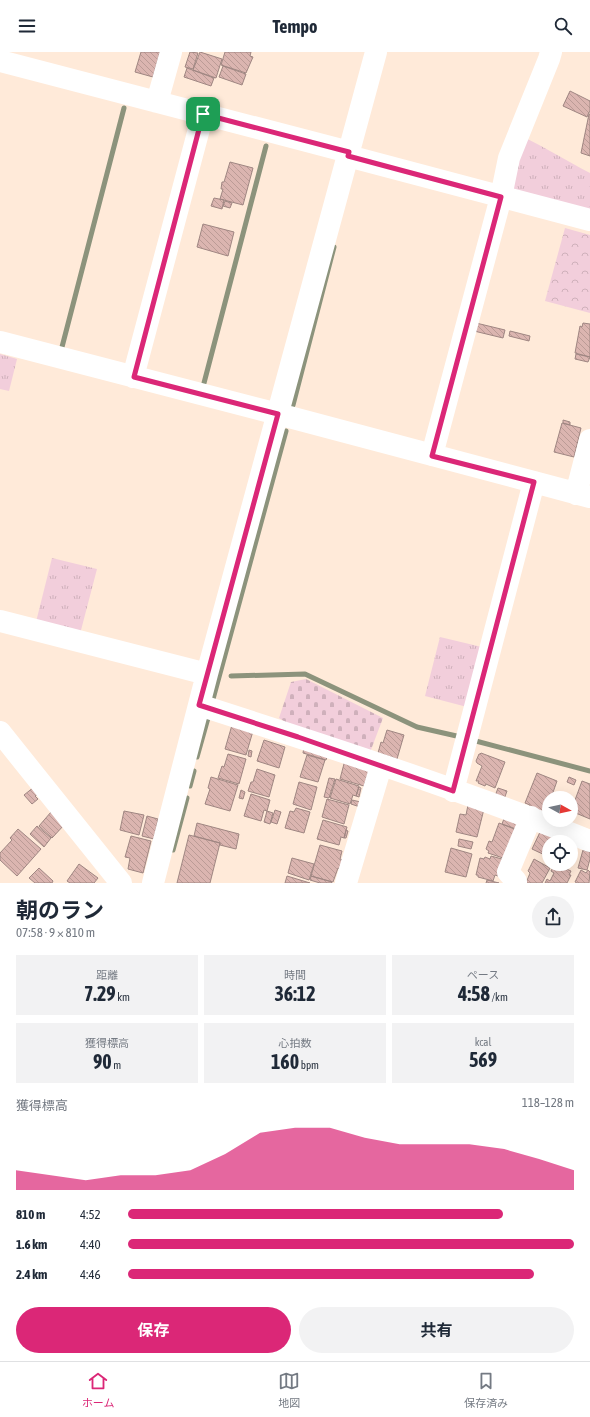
<!DOCTYPE html>
<html lang="ja">
<meta charset="utf-8">
<style>
:root{--surface:#fff;--page:#f2f2f3;--text:#1f2937;--muted:#747a83;--line:#e0e1e3;--accent:#db2777}
body{margin:0;font-family:"Asap Condensed","Noto Sans JP",sans-serif;background:var(--page);color:var(--text);height:100vh;display:flex;flex-direction:column;font-size:15px;white-space:nowrap}
*{box-sizing:border-box;margin:0}
p{font-size:13px;color:var(--muted)}
.icon{flex:none;width:22px;height:22px;fill:none;stroke:currentColor;stroke-width:2;stroke-linecap:round;stroke-linejoin:round}
.map{position:relative;height:831px;overflow:hidden}
.drawer{display:flex;flex-direction:column;background:var(--surface);flex:1}
.drawer>*{flex:none}
.needle{width:26px;rotate:98deg}
.buttons{position:absolute;left:542px;top:739px;display:grid;gap:8px}
.buttons a{display:grid;place-items:center;width:36px;height:36px;border-radius:50%;background:var(--surface);box-shadow:0 4px 16px #0002;font-size:20px}
.pin{position:absolute;display:grid;place-items:center;width:34px;height:34px;color:#fff;margin:-17px;border-radius:8px;box-shadow:0 2px 6px #0006}
.round{display:grid;place-items:center;flex:none;width:42px;height:42px;border-radius:21px;background:var(--page)}
.summary{display:flex;align-items:center;justify-content:space-between;height:68px;padding:0 16px}
h1{font-size:22px;font-weight:700;line-height:30px}
.figures{display:grid;grid-template-columns:repeat(3,1fr);gap:6px;height:68px;padding:4px 16px}
.figures div{display:grid;align-content:center;border-radius:0px;background:var(--page);text-align:center}
.figures b{font-size:20px;font-weight:700}
.figures small{font-size:11px;font-weight:400}
.figures p{font-size:11px}
.chart{height:112px;padding:8px 16px}
.chart p{display:flex;justify-content:space-between}
.chart svg{width:100%;height:72px;margin-top:4px;fill:var(--accent);opacity:.7}
.action{display:flex;gap:8px;margin-top:auto;padding:8px 16px}
.action a{flex:1;height:46px;border-radius:24px;background:var(--accent);color:#fff;font-size:16px;font-weight:700;line-height:46px;text-align:center}
.action a+a{background:var(--page);color:var(--text)}
ul{padding:0 16px;list-style:none;font-size:13px}
li{display:grid;grid-template-columns:64px 48px 1fr;align-items:center;height:30px}
li i{height:10px;border-radius:5px;background:var(--accent)}
header{display:flex;justify-content:space-between;align-items:center;height:52px;padding:0 16px;background:var(--surface);font-size:18px;font-weight:700}
.tabs{display:flex;justify-content:space-around;align-items:center;height:56px;border-top:1px solid var(--line);background:var(--surface);font-size:11px;color:var(--muted)}
.tabs a{display:grid;justify-items:center;gap:2px}
.tabs .current{color:var(--accent)}
.map>svg:first-child{display:block}
.grass{fill:url(#grass-tufts)}
.forest{fill:url(#forest-crowns)}
.cemetery{fill:url(#cemetery-stones)}
.lines{fill:none;stroke-linecap:round;stroke-linejoin:round}
.stream{stroke:#8c937c;stroke-width:5}
.building{fill:url(#building-back-hatch);stroke:#9f8682}
.minor{stroke:#fff;stroke-width:22}
.route-casing{stroke:#fff;stroke-width:8}
.route{stroke:#db2777;stroke-width:5}
</style>
<header><svg class="icon" aria-label="menu" viewBox="0 0 24 24"><path d="M4 6h16M4 12h16M4 18h16"/></svg>Tempo<svg class="icon" aria-label="search" viewBox="0 0 24 24"><circle cx="10" cy="10" r="6"/><path d="M15 15l6 6"/></svg></header>
<div class="map">
<svg width="590" height="831" viewBox="0 0 590 831">
<defs>
<pattern id="grass-tufts" width="24" height="20" patternUnits="userSpaceOnUse"><rect width="24" height="20" fill="#f2cedb"/><path d="M3 7l-1-3M5 7V3M7 7l1-3M15 17l-1-3M17 17v-4M19 17l1-3" fill="none" stroke="#cfb0bb"/></pattern>
<pattern id="forest-crowns" width="20" height="18" patternUnits="userSpaceOnUse"><rect width="20" height="18" fill="#f2cedb"/><path d="M2 6a3 3 0 1 1 6 0M12 15a3 3 0 1 1 6 0" fill="none" stroke="#cfb0bb"/></pattern>
<pattern id="cemetery-stones" width="16" height="16" patternUnits="userSpaceOnUse"><rect width="16" height="16" fill="#f2cedb"/><path d="M2 7V4a2 2 0 0 1 4 0v3zM10 15v-3a2 2 0 0 1 4 0v3z" fill="#cfb0bb"/></pattern>
<pattern id="building-back-hatch" width="6" height="6" patternUnits="userSpaceOnUse"><rect width="6" height="6" fill="#dbb5b0"/><path d="M-1 5l2 2M0 0l6 6M5-1l2 2" fill="none" stroke="#bb9b96"/></pattern>
</defs>
<rect width="100%" height="100%" fill="#ffead9"/>
<!-- grass -->
<path class="grass" d="M521 84C545 95 567 109 590 121V163L506 141Z
M0 302 17 307 9 339 0 337Z
M52 506 97 517 80 582 36 570Z
M440 585 486 596 471 656 425 644Z"/>
<!-- forest -->
<path class="forest" d="M565 176 590 183V261L545 249Z"/>
<!-- cemetery -->
<path class="cemetery" d="M306 627 383 666 369 703 296 677 279 666 291 630Z"/>
<g class="lines">
<!-- stream -->
<path class="stream" d="M62 295 124 56
M204 331 266 94
M293 353 334 195
M231 624 305 622 417 675 461 685
M213 647 286 379
M472 688 590 719
M197 705 208 666
M190 734 194 719
M173 798 187 746"/>
</g>
<!-- building -->
<path class="building" d="M141 0H160L153 25 135 20Z
M190 0 198 1 193 17 185 15Z
M200 0 222 7 216 26 193 18Z
M225 0H251L250 4 253 5 246 21 221 13Z
M223 14 246 22 242 33 219 25Z
M187 16 214 26 211 34 184 25Z
M570 39 590 49V60H589L587 65 563 54Z
M589 62H590V104L581 101Z
M230 110 253 116 243 153 220 147 223 137H221L222 130H224Z
M214 146 224 148 222 157 211 154Z
M225 149 232 151 230 156 223 154Z
M203 172 234 180 228 204 197 195Z
M476 271 505 278 503 286 474 279Z
M583 271 590 272V305L575 301 580 274 582 275Z
M510 279 530 284 529 289 509 284Z
M576 302 590 305 588 310 575 307Z
M563 368 570 370V373L563 371Z
M562 371 581 376 574 405 554 400Z
M232 673 253 679 246 703 225 697Z
M387 678 404 683 397 707 378 701 381 690 383 691Z
M264 688 285 695 279 716 257 709Z
M304 695 328 702 326 708 303 701Z
M249 698 252 699 251 705 248 704Z
M481 701 505 710 495 736 486 732 485 734 478 731 479 729H476L482 714 477 711 476 709 479 702H480Z
M228 702 246 707 239 732 218 726 222 714 224 715Z
M307 703 325 708 318 730 300 725Z
M345 708 370 716 364 734 340 727Z
M257 717 275 723 269 745 248 739 251 730H253Z
M537 721 557 729 551 746H549V750L543 765 528 759 530 753 525 751Z
M211 725 238 733 230 759 205 752 210 737 208 736Z
M569 725 576 728 574 733 567 730Z
M329 726 335 727 329 746 324 745Z
M336 727 359 734 356 744 353 743 350 752 330 746Z
M582 729 590 732V767L571 759Z
M299 730 317 735 311 758 293 752Z
M34 735 39 741 35 744 38 747 32 752 24 743Z
M359 735 361 736 359 745 356 744Z
M498 736 507 739 503 750 494 747Z
M241 738 245 740 243 747 239 746Z
M251 742 270 748 267 759 264 758 261 769 244 764Z
M327 747 349 753 344 772 322 765Z
M352 748 365 751 363 756 351 752Z
M468 753 484 757 477 785 456 780 460 762 466 763Z
M296 756 310 760 304 781 285 776 290 759 294 760Z
M275 758 281 760 277 772 271 770Z
M124 759 144 763 139 783 120 778Z
M267 759 273 761 270 772 264 770Z
M51 760 65 772 52 786 39 774Z
M147 764 158 767 154 787 142 784Z
M505 764 522 771 519 778 502 772Z
M323 768 347 775 344 786 341 785 339 793 317 787Z
M197 771 239 782 236 797 220 793V791L194 784Z
M499 771 517 778 503 806 488 801 489 799 486 797 489 789 492 790Z
M37 774 51 786 44 795 30 782Z
M18 777 41 797 17 824 0 808V801L12 788 10 786Z
M346 778 348 779 346 786H344Z
M541 778 561 787 560 790H549V805L532 797Z
M189 783 220 791 210 831H177Z
M131 784 151 789 143 821 128 817 130 806 125 805Z
M459 787 473 790 471 797 458 794Z
M320 793 342 799 340 807 343 808 340 817 338 816 333 830 311 824Z
M451 796 472 802 466 825 445 820Z
M583 798 590 800V807L587 818 578 816Z
M491 804 502 807 498 824 495 823 493 829 478 825V823H476L480 806 484 807 485 805 490 807Z
M292 806 314 812 309 828 288 821Z
M534 807 550 816 542 831H526L530 821 528 819Z
M79 812 98 826 94 831H70L67 829Z
M555 812 571 819 569 823H571L567 831H545L547 827 550 829 554 821 551 819Z
M39 816 53 829 52 831H35L29 826Z
M581 818 586 821 588 818 590 820 589 831H577L575 830Z
M287 824 310 831H285Z
M311 824 332 830 331 831H320L310 828Z
M487 828 499 831H486Z"/>
<g class="lines">
<!-- minor -->
<path class="minor" d="M0 9 349 100
M157 50 171 0
M348 104 590 168
M0 290 278 362 590 445
M133 325 203 62
M432 403 501 145 509 106 549 7 551 0
M576 442 590 388
M0 569 207 622
M199 653C330 695 462 738 590 789
M0 680 121 831
M453 739 534 430
M153 831 207 622 376 0
M346 831 381 714
M516 831V829L508 820 531 765"/>
</g>
<g class="lines">
<defs>
<path id="route" d="M203 62 349 100 348 104 501 145 432 404 534 430 453 739 298 685 199 653 278 362 134 325Z"/>
</defs>
<!-- route casing -->
<use href="#route" class="route-casing"/>
<!-- route -->
<use href="#route" class="route"/>
</g>
</svg>
<div class="buttons">
<a><svg class="needle" viewBox="-14 -14 28 28"><path d="M0-13l5 13h-10z" fill="#e53935"/><path d="M0 13l5-13h-10z" fill="#747a83"/></svg></a>
<a><svg class="icon" aria-label="locate" viewBox="0 0 24 24"><circle cx="12" cy="12" r="6"/><path d="M12 2v4M12 18v4M2 12h4M18 12h4"/></svg></a>
</div>
<div class="pin" style="left:203px;top:62px;background:#1e9e55"><svg class="icon" aria-label="arrive" viewBox="0 0 24 24"><path d="M6 21V4h12l-3 4 3 4H6"/></svg></div>
</div>
<section class="drawer">
<div class="summary"><div><h1>朝のラン</h1><p>07:58 · 9 × 810 m</p></div><a class="round"><svg class="icon" aria-label="share" viewBox="0 0 24 24"><path d="M12 15V3M7 8l5-5 5 5M5 13v7h14v-7"/></svg></a></div>
<div class="figures">
<div><p>距離</p><b>7.29<small> km</small></b></div>
<div><p>時間</p><b>36:12</b></div>
<div><p>ペース</p><b>4:58<small> /km</small></b></div>
</div>
<div class="figures">
<div><p>獲得標高</p><b>90<small> m</small></b></div>
<div><p>心拍数</p><b>160<small> bpm</small></b></div>
<div><p>kcal</p><b>569</b></div>
</div>
<div class="chart"><p><span>獲得標高</span>118–128 m</p>
<svg viewBox="0 0 160 44" preserveAspectRatio="none"><path d="M0 44V32L10 35L20 38L30 35L40 35L50 32L60 22L70 9L80 6L90 6L100 12L110 16L120 16L130 16L140 19L150 25L160 32V44z"/></svg>
</div>
<ul>
<li><b>810 m</b>4:52<i style="width:84%"></i></li>
<li><b>1.6 km</b>4:40<i style="width:100%"></i></li>
<li><b>2.4 km</b>4:46<i style="width:91%"></i></li>
</ul>
<div class="action"><a>保存</a><a>共有</a></div>
</section>
<nav class="tabs">
<a class="current"><svg class="icon" aria-label="home" viewBox="0 0 24 24"><path d="M3 11l9-7 9 7M6 9v11h12V9"/></svg>ホーム</a>
<a><svg class="icon" aria-label="map" viewBox="0 0 24 24"><path d="M3 6l6-2 6 2 6-2v14l-6 2-6-2-6 2zM9 4v14M15 6v14"/></svg>地図</a>
<a><svg class="icon" aria-label="saved" viewBox="0 0 24 24"><path d="M7 4h10v16l-5-4-5 4z"/></svg>保存済み</a>
</nav>
